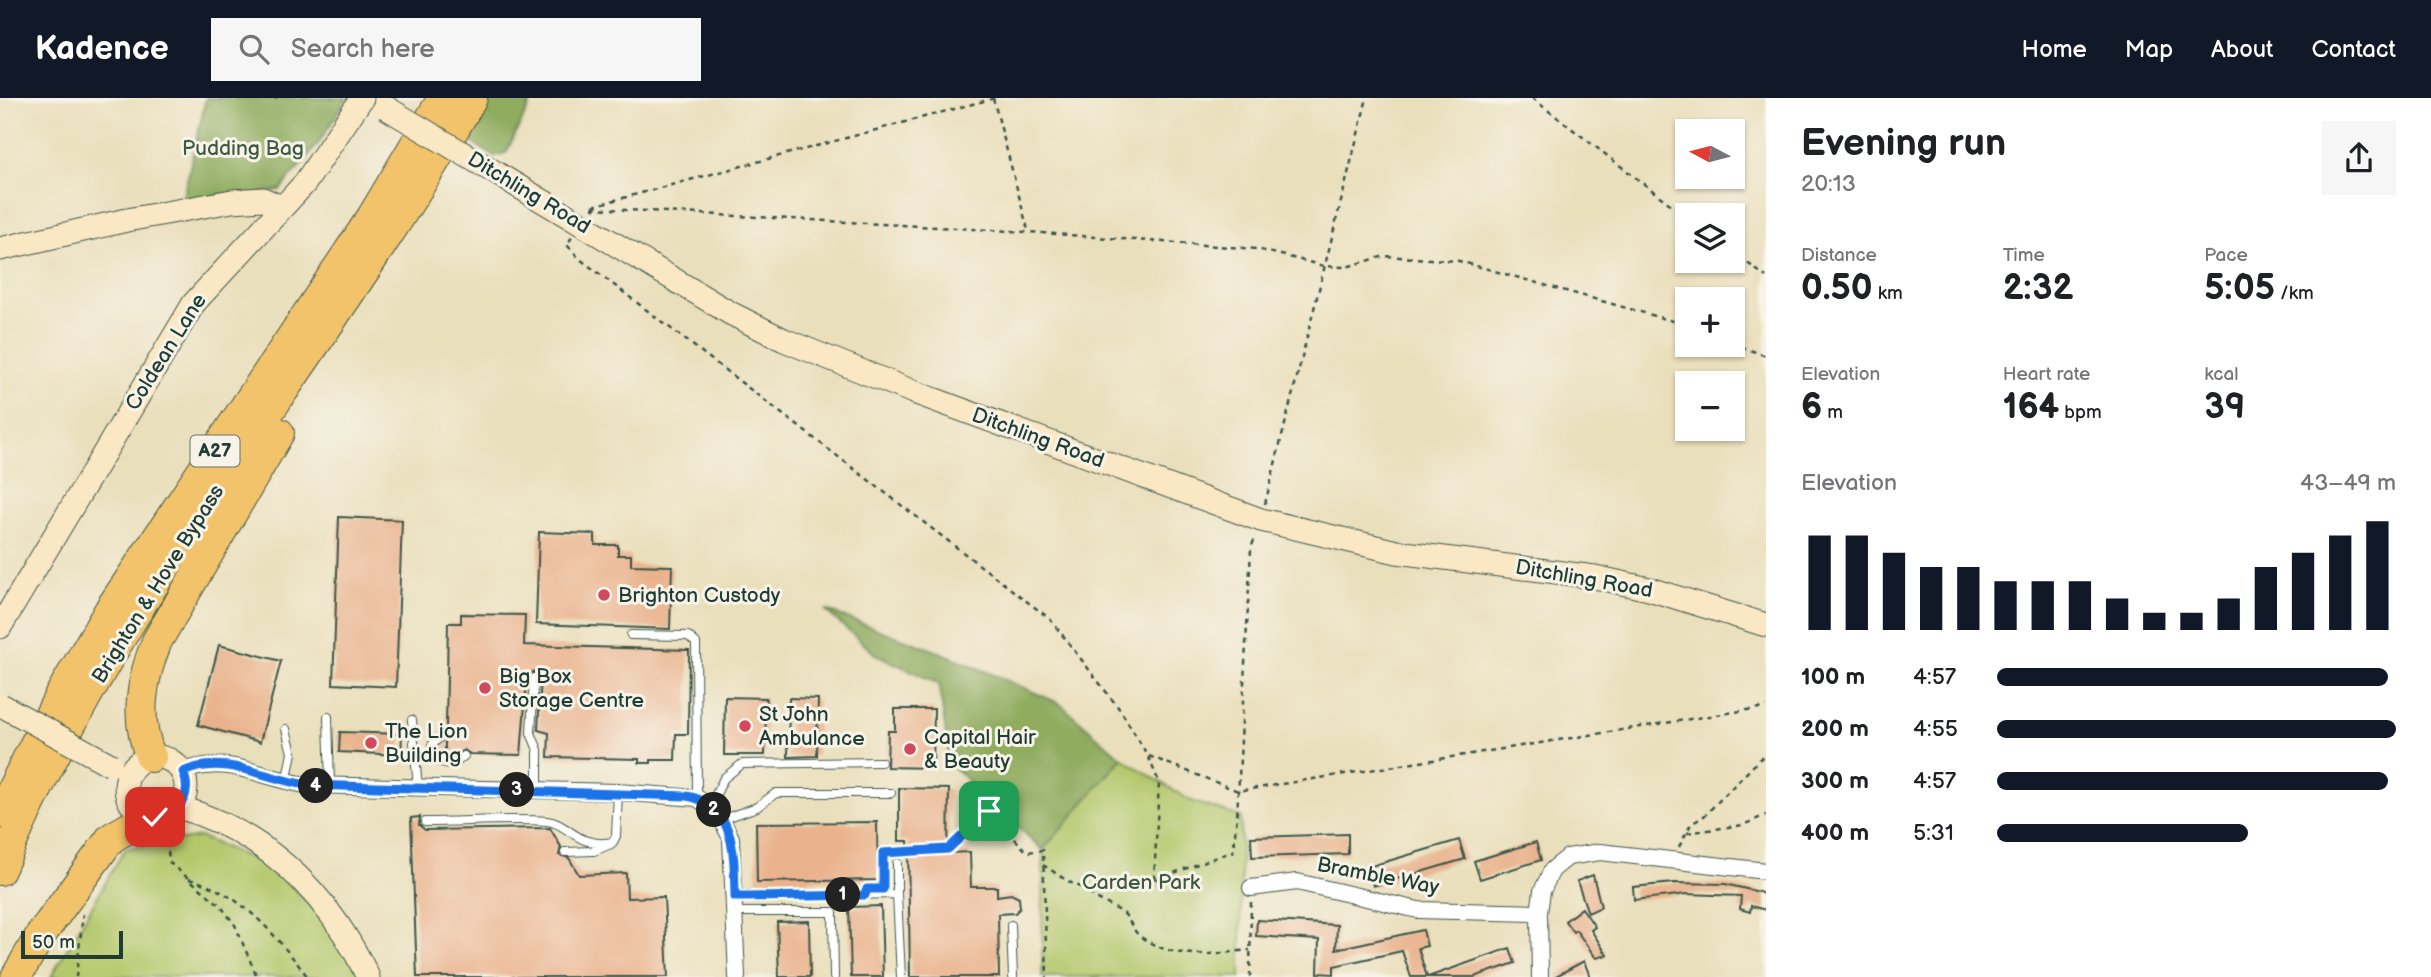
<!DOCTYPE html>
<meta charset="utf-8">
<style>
:root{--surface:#fff;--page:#f6f6f6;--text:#202124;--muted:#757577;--accent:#111827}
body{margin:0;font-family:"Balsamiq Sans",sans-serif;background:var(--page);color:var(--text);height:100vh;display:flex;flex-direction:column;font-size:26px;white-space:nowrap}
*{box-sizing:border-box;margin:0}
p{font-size:23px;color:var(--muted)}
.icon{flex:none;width:38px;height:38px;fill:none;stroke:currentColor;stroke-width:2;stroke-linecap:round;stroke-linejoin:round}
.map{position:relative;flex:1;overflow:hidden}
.panel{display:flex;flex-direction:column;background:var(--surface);width:665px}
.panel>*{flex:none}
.needle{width:46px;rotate:277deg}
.tools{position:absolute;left:1675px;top:21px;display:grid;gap:14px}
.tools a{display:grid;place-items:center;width:70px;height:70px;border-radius:0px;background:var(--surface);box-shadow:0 2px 5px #0004;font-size:35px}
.scale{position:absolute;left:21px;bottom:18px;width:102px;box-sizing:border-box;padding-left:7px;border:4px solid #1f3d34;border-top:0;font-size:19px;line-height:24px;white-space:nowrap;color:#1f3d34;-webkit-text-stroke:5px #f7f3e8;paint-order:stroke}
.pin{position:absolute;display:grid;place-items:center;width:60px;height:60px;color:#fff;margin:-30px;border-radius:14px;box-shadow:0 4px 10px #0006}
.km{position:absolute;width:35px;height:35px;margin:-18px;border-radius:50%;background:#222;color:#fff;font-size:19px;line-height:35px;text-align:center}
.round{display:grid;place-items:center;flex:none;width:74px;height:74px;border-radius:0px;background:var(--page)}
.overview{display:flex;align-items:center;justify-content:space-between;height:119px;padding:0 35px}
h1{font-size:38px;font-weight:700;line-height:52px}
.metrics{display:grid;grid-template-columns:repeat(3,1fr);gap:10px;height:119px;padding:7px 35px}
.metrics div{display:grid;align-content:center}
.metrics b{font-size:35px;font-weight:700}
.metrics small{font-size:19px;font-weight:400}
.metrics p{font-size:19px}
.chart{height:196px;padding:14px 35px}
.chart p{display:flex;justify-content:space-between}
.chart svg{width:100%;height:126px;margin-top:7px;stroke:var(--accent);stroke-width:6}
ul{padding:0 35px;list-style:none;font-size:23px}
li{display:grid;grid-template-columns:112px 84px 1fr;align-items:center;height:52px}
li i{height:18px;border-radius:9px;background:var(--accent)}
header{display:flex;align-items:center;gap:42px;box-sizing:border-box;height:98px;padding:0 35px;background:var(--accent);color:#fff}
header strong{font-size:33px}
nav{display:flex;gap:38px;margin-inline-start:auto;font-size:24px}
.search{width:490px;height:63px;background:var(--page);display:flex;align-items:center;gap:18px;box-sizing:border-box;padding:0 24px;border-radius:0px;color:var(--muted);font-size:26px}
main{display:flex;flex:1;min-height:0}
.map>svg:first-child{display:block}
.green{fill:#b4c76b;stroke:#6a8250;stroke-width:2}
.forest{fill:#8fac5f;stroke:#57744a;stroke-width:2}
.building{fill:#eab38d}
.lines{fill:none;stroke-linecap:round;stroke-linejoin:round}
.lane-casing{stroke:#3d5548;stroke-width:10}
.street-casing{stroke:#3d5548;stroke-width:18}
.secondary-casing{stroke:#3d5548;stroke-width:25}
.highway-casing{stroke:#3d5548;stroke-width:32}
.path{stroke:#3d5548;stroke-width:2.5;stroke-dasharray:5 5;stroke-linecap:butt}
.lane{stroke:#fff;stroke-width:8}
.street{stroke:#fff;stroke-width:16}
.secondary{stroke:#fae7c3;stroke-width:23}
.highway{stroke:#f2c36a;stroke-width:30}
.secondary-bridge-casing{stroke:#3d5548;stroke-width:25;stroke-linecap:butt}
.secondary-bridge{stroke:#fae7c3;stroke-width:23}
.route-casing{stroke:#fff;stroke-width:14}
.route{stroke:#1a73e8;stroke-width:9}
.poi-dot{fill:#d1495b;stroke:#f7f3e8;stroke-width:2.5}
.labels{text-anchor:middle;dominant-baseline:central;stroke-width:6;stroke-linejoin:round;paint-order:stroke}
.shield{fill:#f7f3e8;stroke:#60746a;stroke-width:2}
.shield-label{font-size:19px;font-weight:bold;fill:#1f3d34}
.park-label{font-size:21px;fill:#3d593f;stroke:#f7f3e8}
.street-label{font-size:21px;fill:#1f3d34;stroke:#f7f3e8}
.poi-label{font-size:21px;fill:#1f3d34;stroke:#f7f3e8;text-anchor:start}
</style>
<header>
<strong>Kadence</strong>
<div class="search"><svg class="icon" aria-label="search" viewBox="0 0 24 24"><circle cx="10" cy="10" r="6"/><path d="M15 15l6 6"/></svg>Search here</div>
<nav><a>Home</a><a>Map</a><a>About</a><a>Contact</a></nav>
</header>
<main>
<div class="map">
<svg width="1766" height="879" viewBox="0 0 1766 879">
<rect width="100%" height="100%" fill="#f7f3e8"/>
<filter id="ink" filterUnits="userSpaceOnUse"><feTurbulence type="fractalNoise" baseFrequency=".0143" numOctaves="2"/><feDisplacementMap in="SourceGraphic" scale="14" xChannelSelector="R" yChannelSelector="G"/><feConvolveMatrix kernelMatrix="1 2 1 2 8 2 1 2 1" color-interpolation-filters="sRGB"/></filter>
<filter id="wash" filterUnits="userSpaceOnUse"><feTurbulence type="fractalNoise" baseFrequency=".00686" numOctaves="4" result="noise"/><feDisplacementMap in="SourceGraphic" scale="28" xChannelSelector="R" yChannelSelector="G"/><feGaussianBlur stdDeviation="1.57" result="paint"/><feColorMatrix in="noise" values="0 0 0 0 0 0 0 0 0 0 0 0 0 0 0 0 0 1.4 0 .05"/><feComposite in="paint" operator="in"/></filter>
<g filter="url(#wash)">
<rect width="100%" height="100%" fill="#eadfbb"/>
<!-- green -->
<path class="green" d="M1122 660 1191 703 1241 719V879H1042L1043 752Z
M200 739 276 771 354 854 365 879H51L125 751Z"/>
<!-- forest -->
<path class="forest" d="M206 0H347L318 46 280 92 181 108Z
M487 0H533L506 55 494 58 466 41Z
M825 512 947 557 1059 605 1122 660 1043 752 950 666 939 586 875 556Z"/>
<g id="blocks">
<!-- building -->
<path class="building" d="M339 419 402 422 396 589 333 586Z
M539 434 595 436V447H618V457H631V467L672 468 670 531 536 526Z
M461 516 525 517 524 547 689 552 688 636H676L675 662H651V665H639V661L548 659 549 635 538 632 541 580 534 573 527 580 521 657 470 656 464 652 457 656 445 655V643L450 636 446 629 448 525H461Z
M219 547 281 563 260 644 198 627Z
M725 599 766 600 765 657H724Z
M789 600 818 601 817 658 788 659Z
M895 611H934L933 670 887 669 888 633H895Z
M340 634 402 636 401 657 339 654Z
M899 690 949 691 948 755 970 754 971 789H997V798L1011 796 1019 800 1020 810 1015 815 998 816 999 879H910L908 743H899Z
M420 719 419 727 425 732 550 730 561 749 559 757 569 760 579 777 626 775 627 800 664 799 668 879H417L411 720Z
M877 724 878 782 757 784 756 725Z
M1348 736V756L1252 759 1251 739Z
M1459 742 1465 761 1373 788 1368 769Z
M1536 744 1541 762 1480 781 1474 763Z
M1593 777 1601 809 1588 815 1577 783Z
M1674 785 1725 786 1759 794 1766 798V812L1751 808 1750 814 1740 811 1741 798 1687 796 1634 802 1633 789Z
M881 808 883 879H851L849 809Z
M1582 810 1595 829 1591 832 1607 857 1596 860 1576 832 1573 834 1565 823Z
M1257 822 1337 827 1336 851 1423 832 1427 848 1418 850 1427 879H1411L1402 853 1334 868V876L1318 875 1319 842 1256 838Z
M809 823 810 879H779L777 824Z
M1510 850 1515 865 1474 879H1428Z
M1584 863 1590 879H1554Z"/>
</g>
</g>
<g filter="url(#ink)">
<use href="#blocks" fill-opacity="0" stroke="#3d5548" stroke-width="2"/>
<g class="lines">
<defs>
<path id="lane" d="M631 537 688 538 696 545 697 700
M534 580 531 635 538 652V693
M328 619 330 688
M412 622 418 690
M444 635 432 647 437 663 453 667 464 658
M286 685 292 655 286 631
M710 708 724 680 742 666 881 664
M723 721 757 709 776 695H891
M425 724C465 724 507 720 547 723 569 725 577 751 613 744L616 738 618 694
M565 754 594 753 611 746
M897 765V796
M735 799 897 796 901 879
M735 814H833L834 879
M1011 827 1013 879"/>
<path id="street" d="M182 674C227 655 262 681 307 687L618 694 697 700 718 715 731 740 737 879
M1251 790 1297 784 1418 812 1539 815
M1540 879 1539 815 1542 793 1552 772 1568 759 1600 754 1766 773"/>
<path id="secondary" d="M496 75 730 215 784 242 911 293 1261 422 1397 454 1595 479 1649 491 1766 527
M0 151 127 122 232 103 263 101 281 109
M0 529 194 205 305 85 362 0
M126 689a30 30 0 1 1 60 0a30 30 0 1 1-60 0Z
M179 709C268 736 329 797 368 879"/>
<path id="highway" d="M151 659C134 620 142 580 157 543L279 335
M0 715 60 597 110 511 372 119 443 0
M0 772C118 493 322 262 472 0
M16 879 40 838 111 740 149 718"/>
</defs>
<!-- lane casing -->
<use href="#lane" class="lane-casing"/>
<!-- street casing -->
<use href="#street" class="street-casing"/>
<!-- secondary casing -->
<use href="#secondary" class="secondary-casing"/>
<!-- highway casing -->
<use href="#highway" class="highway-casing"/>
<!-- path -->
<path class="path" d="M264 0H277
M993 0 1028 132
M1532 0 1687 119
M593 108 995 0
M592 110 1028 134 1257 151 1324 168 1346 169 1385 158 1459 163 1687 227
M572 139 567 147 580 161 1050 521 1121 613 1148 658 1159 684 1154 783
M1732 153 1766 179
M1732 245 1766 258
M1265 406 1367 0
M1149 658 1238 693 1766 609
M164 734 170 765 220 807 235 827 257 879
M1687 735 1743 727 1766 717
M1679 749 1691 726 1703 719 1766 655
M1043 767C1055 774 1068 785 1081 789 1123 803 1191 765 1233 754L1237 718 1251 451 1255 439
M189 781C244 796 274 836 308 879
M883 786V755L948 751 989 713 1027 754 1043 752 1047 879
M1081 789C1094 800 1107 806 1122 814 1130 820 1132 833 1141 839 1175 863 1212 856 1250 852
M76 879 83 816
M1250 879 1251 804"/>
<!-- lane -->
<use href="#lane" class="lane"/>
<!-- street -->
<use href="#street" class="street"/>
<!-- secondary -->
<use href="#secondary" class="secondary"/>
<!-- highway -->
<use href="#highway" class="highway"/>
<defs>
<path id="secondary-bridge" d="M385 9 496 75
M1 607 111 667"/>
</defs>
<!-- secondary-bridge casing -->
<use href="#secondary-bridge" class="secondary-bridge-casing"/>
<!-- secondary-bridge -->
<use href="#secondary-bridge" class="secondary-bridge"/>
</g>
</g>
<g class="lines" filter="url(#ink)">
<defs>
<path id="route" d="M155 719C179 718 193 696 183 674 225 655 264 681 307 687L687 698C737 707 734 759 735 799H747L865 797 867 791H883V755L948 751 989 713"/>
</defs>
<!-- route casing -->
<use href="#route" class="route-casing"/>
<!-- route -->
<use href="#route" class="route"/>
</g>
<!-- markers -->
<g class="poi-dot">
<circle cx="604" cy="497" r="7"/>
<circle cx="485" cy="590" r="7"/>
<circle cx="745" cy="628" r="7"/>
<circle cx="371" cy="645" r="7"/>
<circle cx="910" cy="651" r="7"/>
</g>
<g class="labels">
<!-- shield labels -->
<rect class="shield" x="190.5" y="337.5" width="49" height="31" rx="5"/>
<g class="shield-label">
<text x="215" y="353">A27</text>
</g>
<!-- park labels -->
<g class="park-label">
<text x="243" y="50">Pudding Bag</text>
<text x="1141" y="784">Carden Park</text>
</g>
<!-- street labels -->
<g class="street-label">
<text transform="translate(529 95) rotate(31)">Ditchling Road</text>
<text transform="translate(166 254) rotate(-58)">Coldean Lane</text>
<text transform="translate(1038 340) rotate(20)">Ditchling Road</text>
<text transform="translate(1584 481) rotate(10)">Ditchling Road</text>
<text transform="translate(158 486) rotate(-58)">Brighton &amp; Hove Bypass</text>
<text transform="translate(1378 778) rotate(11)">Bramble Way</text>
</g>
<!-- poi labels -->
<g class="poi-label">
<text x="618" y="497">Brighton Custody</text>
<text x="499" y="578">Big Box<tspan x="499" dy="24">Storage Centre</tspan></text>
<text x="759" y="616">St John<tspan x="759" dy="24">Ambulance</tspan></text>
<text x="385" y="633">The Lion<tspan x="385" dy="24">Building</tspan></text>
<text x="924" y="639">Capital Hair<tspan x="924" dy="24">&amp; Beauty</tspan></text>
</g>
</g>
</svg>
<div class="tools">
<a><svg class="needle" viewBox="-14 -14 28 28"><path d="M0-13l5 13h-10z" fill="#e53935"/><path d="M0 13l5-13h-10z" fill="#757577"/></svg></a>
<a><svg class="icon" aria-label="layers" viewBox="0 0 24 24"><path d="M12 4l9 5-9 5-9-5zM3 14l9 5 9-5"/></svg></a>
<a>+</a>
<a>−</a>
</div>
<div class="scale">50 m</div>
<div class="pin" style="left:989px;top:713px;background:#1e9e55"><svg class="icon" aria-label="arrive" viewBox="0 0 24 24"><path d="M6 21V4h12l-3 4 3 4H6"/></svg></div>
<div class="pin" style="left:155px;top:719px;background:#d93025"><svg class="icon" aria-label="check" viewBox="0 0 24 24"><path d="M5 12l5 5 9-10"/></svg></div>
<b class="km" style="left:843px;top:797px">1</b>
<b class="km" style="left:714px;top:712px">2</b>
<b class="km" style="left:517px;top:692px">3</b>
<b class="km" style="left:316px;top:688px">4</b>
</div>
<section class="panel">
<div class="overview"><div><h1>Evening run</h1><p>20:13</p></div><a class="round"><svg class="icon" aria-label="share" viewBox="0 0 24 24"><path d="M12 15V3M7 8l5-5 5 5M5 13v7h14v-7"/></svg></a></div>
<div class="metrics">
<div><p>Distance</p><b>0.50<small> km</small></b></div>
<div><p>Time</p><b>2:32</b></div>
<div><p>Pace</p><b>5:05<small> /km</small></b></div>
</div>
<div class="metrics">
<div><p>Elevation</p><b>6<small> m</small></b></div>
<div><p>Heart rate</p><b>164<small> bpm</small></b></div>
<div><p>kcal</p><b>39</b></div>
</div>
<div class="chart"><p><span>Elevation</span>43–49 m</p>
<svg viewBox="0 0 160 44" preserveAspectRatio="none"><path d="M5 44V11M15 44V11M25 44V17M35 44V22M45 44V22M55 44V27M65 44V27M75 44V27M85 44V33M95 44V38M105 44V38M115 44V33M125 44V22M135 44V17M145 44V11M155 44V6"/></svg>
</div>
<ul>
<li><b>100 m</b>4:57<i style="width:98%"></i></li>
<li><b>200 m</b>4:55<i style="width:100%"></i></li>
<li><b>300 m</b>4:57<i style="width:98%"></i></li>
<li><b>400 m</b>5:31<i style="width:63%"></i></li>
</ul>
</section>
</main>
